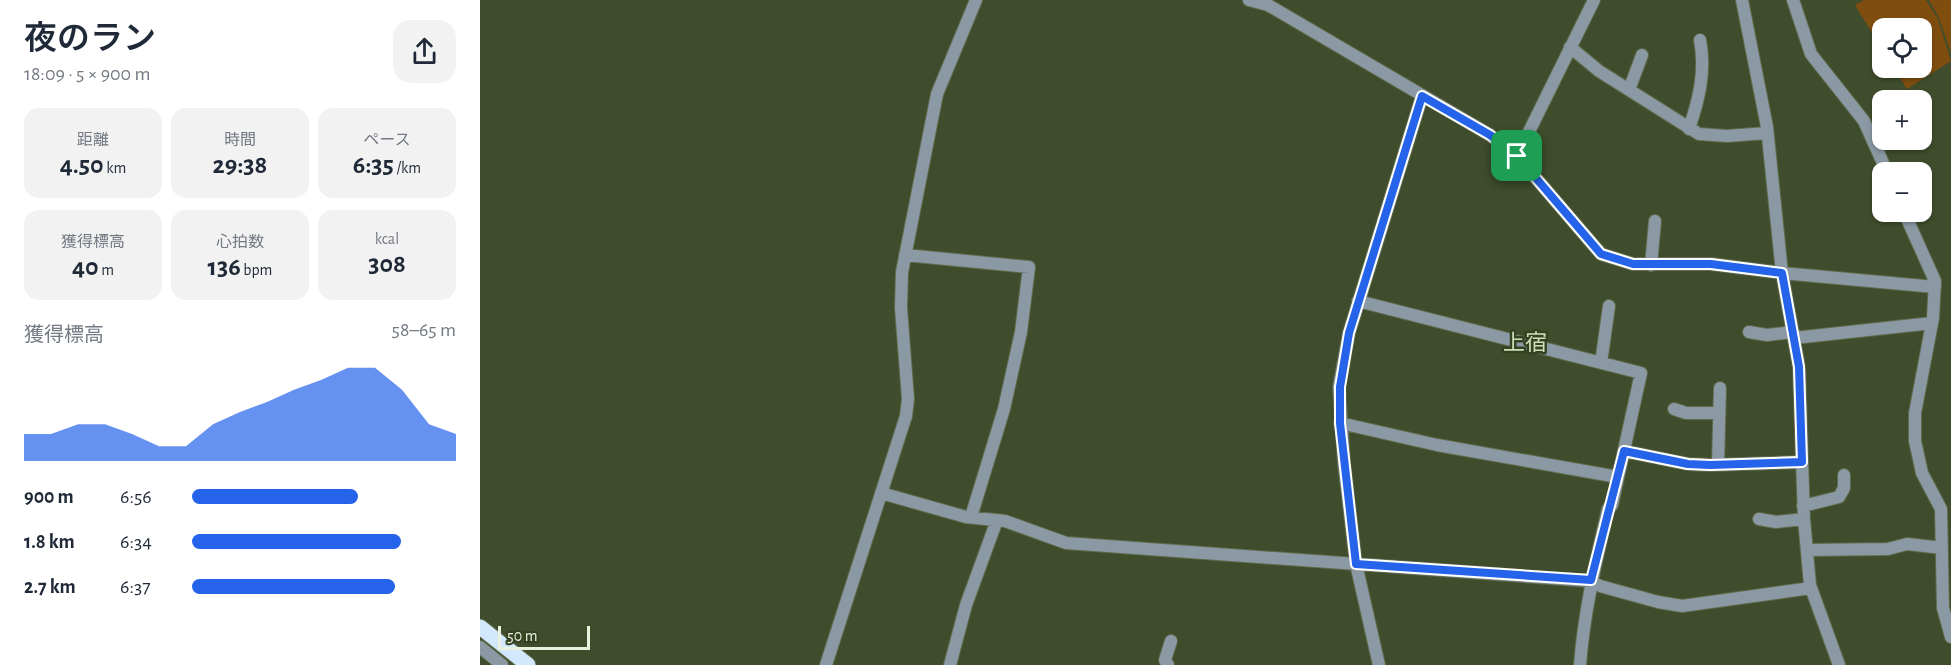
<!DOCTYPE html>
<html lang="ja">
<meta charset="utf-8">
<style>
:root{--surface:#fff;--page:#f2f2f3;--text:#1f2937;--muted:#747a83;--accent:#2563eb}
body{margin:0;font-family:"Alegreya Sans","Noto Sans JP",sans-serif;background:var(--page);color:var(--text);height:100vh;display:flex;flex-direction:column;font-size:22px;white-space:nowrap}
*{box-sizing:border-box;margin:0}
p{font-size:20px;color:var(--muted)}
.icon{flex:none;width:33px;height:33px;fill:none;stroke:currentColor;stroke-width:2;stroke-linecap:round;stroke-linejoin:round}
.map{position:relative;flex:1;overflow:hidden}
.drawer{display:flex;flex-direction:column;background:var(--surface);width:480px}
.drawer>*{flex:none}
.fabs{position:absolute;left:1392px;top:18px;display:grid;gap:12px}
.fabs a{display:grid;place-items:center;width:60px;height:60px;border-radius:12px;background:var(--surface);box-shadow:0 2px 4px #0004;font-size:30px}
.scale{position:absolute;left:18px;bottom:15px;width:92px;box-sizing:border-box;padding-left:6px;border:3px solid #eaf2df;border-top:0;font-size:16px;line-height:21px;white-space:nowrap;color:#eaf2df;-webkit-text-stroke:4px #354222;paint-order:stroke}
.pin{position:absolute;display:grid;place-items:center;width:51px;height:51px;color:#fff;margin:-26px;border-radius:12px;box-shadow:0 3px 9px #0006}
.round{display:grid;place-items:center;flex:none;width:63px;height:63px;border-radius:18px;background:var(--page)}
.headline{display:flex;align-items:center;justify-content:space-between;height:102px;padding:0 24px}
h1{font-size:33px;font-weight:600;line-height:45px}
.metrics{display:grid;grid-template-columns:repeat(3,1fr);gap:9px;height:102px;padding:6px 24px}
.metrics div{display:grid;align-content:center;border-radius:15px;background:var(--page);text-align:center}
.metrics b{font-size:26px;font-weight:600}
.metrics small{font-size:16px;font-weight:400}
.metrics p{font-size:16px}
.chart{height:168px;padding:12px 24px}
.chart p{display:flex;justify-content:space-between}
.chart svg{width:100%;height:108px;margin-top:6px;fill:var(--accent);opacity:.7}
ul{padding:0 24px;list-style:none;font-size:20px}
li{display:grid;grid-template-columns:96px 72px 1fr;align-items:center;height:45px}
li i{height:15px;border-radius:8px;background:var(--accent)}
main{display:flex;flex:1;min-height:0}
.map>svg:first-child{display:block}
.green{fill:#7f4e0f}
.lines{fill:none;stroke-linecap:round;stroke-linejoin:round}
.minor-casing{stroke:#5f6b4c;stroke-width:14}
.major-casing{stroke:#5f6b4c;stroke-width:17}
.minor{stroke:#8b99a5;stroke-width:12}
.major{stroke:#d1e8fd;stroke-width:15}
.route-casing{stroke:#fff;stroke-width:12}
.route{stroke:#2563eb;stroke-width:8}
.labels{text-anchor:middle;dominant-baseline:central;stroke-width:5;stroke-linejoin:round;paint-order:stroke}
.neighbourhood-label{font-size:22px;fill:#cedfb8;stroke:#354222}
</style>
<main>
<section class="drawer">
<div class="headline"><div><h1>夜のラン</h1><p>18:09 · 5 × 900 m</p></div><a class="round"><svg class="icon" aria-label="share" viewBox="0 0 24 24"><path d="M12 15V3M7 8l5-5 5 5M5 13v7h14v-7"/></svg></a></div>
<div class="metrics">
<div><p>距離</p><b>4.50<small> km</small></b></div>
<div><p>時間</p><b>29:38</b></div>
<div><p>ペース</p><b>6:35<small> /km</small></b></div>
</div>
<div class="metrics">
<div><p>獲得標高</p><b>40<small> m</small></b></div>
<div><p>心拍数</p><b>136<small> bpm</small></b></div>
<div><p>kcal</p><b>308</b></div>
</div>
<div class="chart"><p><span>獲得標高</span>58–65 m</p>
<svg viewBox="0 0 160 44" preserveAspectRatio="none"><path d="M0 44V33L10 33L20 29L30 29L40 33L50 38L60 38L70 29L80 24L90 20L100 15L110 11L120 6L130 6L140 15L150 29L160 33V44z"/></svg>
</div>
<ul>
<li><b>900 m</b>6:56<i style="width:63%"></i></li>
<li><b>1.8 km</b>6:34<i style="width:79%"></i></li>
<li><b>2.7 km</b>6:37<i style="width:77%"></i></li>
</ul>
</section>
<div class="map">
<svg width="1471" height="665" viewBox="0 0 1471 665">
<rect width="100%" height="100%" fill="#404d2c"/>
<!-- green -->
<path class="green" d="M1384 0H1446L1458 19 1471 61 1427 89 1414 68H1442V28H1402V49L1375 5Z
M1449 0H1471V53L1459 18Z"/>
<g class="lines">
<defs>
<path id="minor" d="M769 0 788 5 1010 135 1037 156 1121 254 1153 264H1231L1302 273 1455 287
M1262 0 1287 127 1302 273 1319 367 1324 519 1330 585 1359 665
M1313 0 1331 54 1384 121 1407 172
M1090 47 1119 71 1219 134 1247 136 1287 133
M1149 90 1162 55
M1209 129C1219 99 1226 71 1220 40
M1037 156 1114 0
M1424 212 1455 281 1453 318 1435 413V441L1442 473 1461 509 1463 608 1471 637
M425 255 549 267 541 332 524 409 491 517
M1171 265 1175 221
M878 301 1161 373 1132 505 1128 509C1116 561 1104 612 1100 665
M1269 332 1287 335 1313 332
M1314 338 1452 323
M1121 363 1129 306
M1194 409 1206 413H1239
M860 423 957 445 1138 477
M1144 451 1208 464 1230 465 1322 462
M1238 465 1240 388
M401 493 486 517 525 521 586 543 1111 581 1120 586 1178 602 1202 606 1331 588
M1323 506 1359 497 1364 488V475
M1279 519 1296 522 1324 519
M1327 550 1408 549 1427 544 1462 548
M0 647 22 665
M346 665 426 416 428 399 421 308 422 272 457 94 496 0
M470 665 486 605 517 520
M688 665 685 660 691 641
M899 665 876 564 864 463 859 387 869 333 942 96"/>
<path id="major" d="M0 627 48 665"/>
</defs>
<!-- minor casing -->
<use href="#minor" class="minor-casing"/>
<!-- major casing -->
<use href="#major" class="major-casing"/>
<!-- minor -->
<use href="#minor" class="minor"/>
<!-- major -->
<use href="#major" class="major"/>
</g>
<g class="lines">
<defs>
<path id="route" d="M942 96 1010 135 1037 156 1121 254 1153 264H1231L1302 273 1319 367 1322 462 1230 465 1208 464 1144 451 1111 580 876 564 860 423V387L869 333Z"/>
</defs>
<!-- route casing -->
<use href="#route" class="route-casing"/>
<!-- route -->
<use href="#route" class="route"/>
</g>
<g class="labels">
<!-- neighbourhood labels -->
<g class="neighbourhood-label">
<text x="1045" y="343">上宿</text>
</g>
</g>
</svg>
<div class="fabs">
<a><svg class="icon" aria-label="locate" viewBox="0 0 24 24"><circle cx="12" cy="12" r="6"/><path d="M12 2v4M12 18v4M2 12h4M18 12h4"/></svg></a>
<a>+</a>
<a>−</a>
</div>
<div class="scale">50 m</div>
<div class="pin" style="left:1037px;top:156px;background:#1e9e55"><svg class="icon" aria-label="arrive" viewBox="0 0 24 24"><path d="M6 21V4h12l-3 4 3 4H6"/></svg></div>
</div>
</main>
